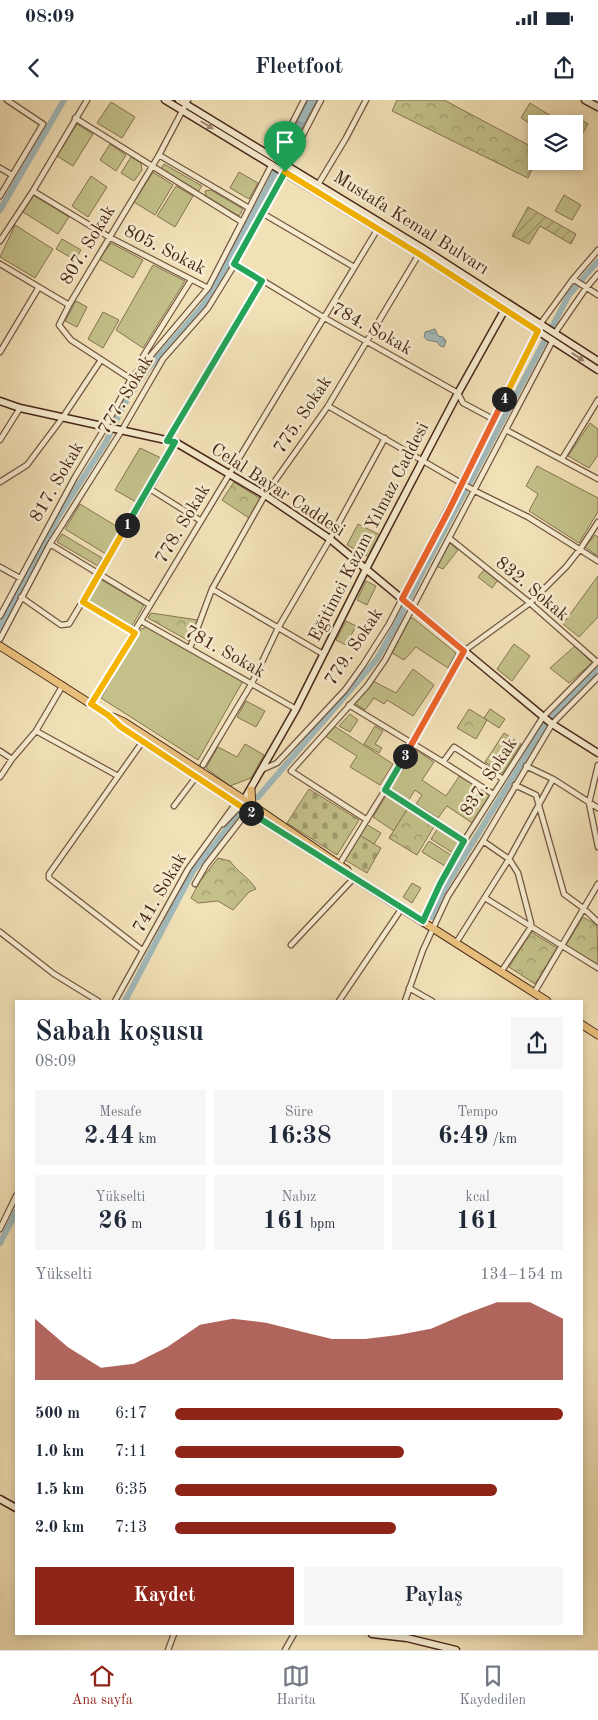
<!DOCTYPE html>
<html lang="tr">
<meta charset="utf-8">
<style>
:root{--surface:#fff;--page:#f6f6f7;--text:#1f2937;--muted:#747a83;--line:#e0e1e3;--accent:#8f2418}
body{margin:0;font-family:"Old Standard TT",serif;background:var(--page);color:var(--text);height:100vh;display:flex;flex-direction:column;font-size:19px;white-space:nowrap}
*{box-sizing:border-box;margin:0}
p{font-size:16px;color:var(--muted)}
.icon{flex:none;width:28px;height:28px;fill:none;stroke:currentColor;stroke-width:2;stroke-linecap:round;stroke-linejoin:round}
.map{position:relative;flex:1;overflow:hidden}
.drawer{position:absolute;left:15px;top:900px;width:568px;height:635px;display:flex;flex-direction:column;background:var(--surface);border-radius:0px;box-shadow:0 2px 8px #0003}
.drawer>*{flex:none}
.tools{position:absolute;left:528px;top:15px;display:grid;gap:10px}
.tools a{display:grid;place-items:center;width:55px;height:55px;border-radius:0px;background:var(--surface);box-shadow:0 2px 8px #0003;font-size:25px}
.pin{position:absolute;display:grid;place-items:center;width:42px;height:42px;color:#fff;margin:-51px -21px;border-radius:50% 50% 50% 0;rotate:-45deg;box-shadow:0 0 5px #0007}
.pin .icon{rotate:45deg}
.km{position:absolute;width:25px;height:25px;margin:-12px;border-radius:50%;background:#222;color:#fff;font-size:14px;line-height:25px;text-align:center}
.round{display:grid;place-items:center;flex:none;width:52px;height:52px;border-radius:0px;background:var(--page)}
.summary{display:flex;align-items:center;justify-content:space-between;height:85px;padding:0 20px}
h1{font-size:28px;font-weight:600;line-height:38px}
.stats{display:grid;grid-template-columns:repeat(3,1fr);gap:8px;height:85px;padding:5px 20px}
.stats div{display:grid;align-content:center;border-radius:0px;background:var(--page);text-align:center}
.stats b{font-size:25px;font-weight:600}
.stats small{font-size:14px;font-weight:400}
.stats p{font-size:14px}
.chart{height:140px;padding:10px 20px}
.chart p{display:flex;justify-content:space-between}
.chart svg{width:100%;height:90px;margin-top:5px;fill:var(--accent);opacity:.7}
.cta{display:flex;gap:10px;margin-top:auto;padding:10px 20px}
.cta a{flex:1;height:58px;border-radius:0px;background:var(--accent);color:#fff;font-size:20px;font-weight:600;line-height:58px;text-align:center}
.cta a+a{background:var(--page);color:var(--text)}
ul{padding:0 20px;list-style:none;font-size:16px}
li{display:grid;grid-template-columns:80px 60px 1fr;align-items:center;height:38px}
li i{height:12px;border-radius:6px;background:var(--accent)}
.status{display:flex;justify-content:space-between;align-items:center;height:35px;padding:0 25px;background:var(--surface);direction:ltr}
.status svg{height:14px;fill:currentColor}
header{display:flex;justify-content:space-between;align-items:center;height:65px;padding:0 20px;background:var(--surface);font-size:22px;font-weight:600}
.tab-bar{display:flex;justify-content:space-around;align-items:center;height:70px;border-top:1px solid var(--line);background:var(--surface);font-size:14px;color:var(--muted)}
.tab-bar a{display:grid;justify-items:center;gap:2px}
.tab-bar .selected{color:var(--accent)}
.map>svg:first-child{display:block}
.grass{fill:#c3c089;stroke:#867452}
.forest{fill:url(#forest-crowns);stroke:#867452}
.cemetery{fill:url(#cemetery-stones);stroke:#867452}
.garden{fill:url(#garden-furrows);stroke:#867452}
.water{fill:url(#water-ripples);stroke:#7e7f7b}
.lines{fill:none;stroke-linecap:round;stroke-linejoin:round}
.canal{stroke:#a2babb;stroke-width:6}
.street-casing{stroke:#725641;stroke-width:7}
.secondary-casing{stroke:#48271a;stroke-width:9}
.primary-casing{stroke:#48271a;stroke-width:9}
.street{stroke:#f7ecd0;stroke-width:4.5}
.secondary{stroke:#f7ecd0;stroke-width:6}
.primary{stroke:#e9c07c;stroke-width:7}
.oneway{fill:#a08a75}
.split-1-casing{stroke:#fff;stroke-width:10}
.split-2-casing{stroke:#fff;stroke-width:10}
.split-3-casing{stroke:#fff;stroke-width:10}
.split-4-casing{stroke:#fff;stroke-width:10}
.split-5-casing{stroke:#fff;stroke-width:10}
.split-1{stroke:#22a559;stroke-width:6}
.split-2{stroke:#f5b400;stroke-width:6}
.split-3{stroke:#22a559;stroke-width:6}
.split-4{stroke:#f0652b;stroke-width:6}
.split-5{stroke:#f5b400;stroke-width:6}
.labels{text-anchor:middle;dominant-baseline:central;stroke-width:5;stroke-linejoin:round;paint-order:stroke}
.street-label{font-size:18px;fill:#48271a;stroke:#f7ecd0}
</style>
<div class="status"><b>08:09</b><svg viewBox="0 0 49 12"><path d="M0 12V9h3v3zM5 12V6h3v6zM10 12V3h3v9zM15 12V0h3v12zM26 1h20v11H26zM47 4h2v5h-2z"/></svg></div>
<header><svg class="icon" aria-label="back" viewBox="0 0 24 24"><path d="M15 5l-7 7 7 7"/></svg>Fleetfoot<svg class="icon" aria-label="share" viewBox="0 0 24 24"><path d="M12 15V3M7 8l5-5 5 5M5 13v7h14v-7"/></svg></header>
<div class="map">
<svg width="598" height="1550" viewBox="0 0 598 1550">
<defs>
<pattern id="forest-crowns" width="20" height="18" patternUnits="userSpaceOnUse" patternTransform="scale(1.25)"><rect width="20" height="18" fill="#c3c089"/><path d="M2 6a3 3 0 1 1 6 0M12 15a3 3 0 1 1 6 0" fill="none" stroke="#a09c6f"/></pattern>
<pattern id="cemetery-stones" width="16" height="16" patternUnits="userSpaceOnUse" patternTransform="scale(1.25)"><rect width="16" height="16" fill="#c3c089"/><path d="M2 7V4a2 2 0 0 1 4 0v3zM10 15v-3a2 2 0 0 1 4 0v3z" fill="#a09c6f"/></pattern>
<pattern id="garden-furrows" width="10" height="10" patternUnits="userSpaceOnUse" patternTransform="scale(1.25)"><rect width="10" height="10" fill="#c3c089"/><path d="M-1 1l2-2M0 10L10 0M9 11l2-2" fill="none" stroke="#a09c6f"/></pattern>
<pattern id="water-ripples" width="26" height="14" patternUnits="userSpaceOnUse" patternTransform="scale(1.25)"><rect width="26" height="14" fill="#a2babb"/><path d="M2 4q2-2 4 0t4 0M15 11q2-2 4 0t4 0" fill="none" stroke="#869797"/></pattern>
</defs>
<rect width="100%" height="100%" fill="#f2e1b7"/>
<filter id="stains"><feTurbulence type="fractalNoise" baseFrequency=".004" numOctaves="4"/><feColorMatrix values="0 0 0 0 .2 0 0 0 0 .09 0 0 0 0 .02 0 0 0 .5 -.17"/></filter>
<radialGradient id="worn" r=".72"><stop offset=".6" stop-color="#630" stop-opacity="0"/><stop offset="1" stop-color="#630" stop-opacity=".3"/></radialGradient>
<!-- grass -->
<path class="grass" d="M111 2 135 17 122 38 97 23Z
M530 3 556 19 554 24H536V27L521 18Z
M573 15 588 24 574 48V24H568Z
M77 24 93 34 73 66 57 56Z
M110 44 126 55 116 71 100 60Z
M131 57 141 63 142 70 134 81 121 73Z
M164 64 202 86 198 92 161 69Z
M153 72 173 85 155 115 134 102Z
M239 72 258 83 249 99 230 88Z
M91 76 107 87 88 117 72 106Z
M176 86 193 96 175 127 157 116Z
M211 90 243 109 239 116 206 96 205 91Z
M33 95 69 117 58 134 23 112Z
M564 95 581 105 572 120 555 111Z
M15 125 53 149 35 178 0 157Z
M62 139 81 150 75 160 56 149Z
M111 143 143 160 133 178 99 159Z
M153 165 185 181 143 248 116 230Z
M76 201 87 207 77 227 65 221Z
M103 212 119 220 103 248 88 239Z
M590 323 598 329V355L589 368 568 356Z
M140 348 161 358 136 402 115 390Z
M537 366 598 398V412L579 443 529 411 538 394 526 386Z
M80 404 121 429 106 454 65 429Z
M358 424 380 435 369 457 347 445Z
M62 434 102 458 98 466 57 442Z
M595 435 598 437V456L585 447Z
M450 443 458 450 443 469 436 466Z
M484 470 498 480 492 488 478 477Z
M598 476V517L579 537 563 524Z
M100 479 144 505 132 526 87 500Z
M366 481 376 486 367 505 357 500Z
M413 518 456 553 448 568 416 547 404 560 392 553 409 519Z
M346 521 356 526 346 545 336 540Z
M147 527 243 581 198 660 101 598 141 529Z
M514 544 530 556 512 581 497 569Z
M575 546 592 563 569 583 550 568Z
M413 569 434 585 413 616 387 600 384 604 374 598 365 610 354 603 373 581 396 593Z
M246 601 265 611 256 627 237 617Z
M490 609 505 619 499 628 484 618Z
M350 614 358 620 350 632 339 626Z
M334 626 393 664 380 685 350 667 357 656 325 636Z
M375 626 383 631 375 644 382 648 379 653 364 644Z
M504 633 521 644 503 673 485 662Z
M245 644 264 655 251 678 230 686 206 668 218 647 237 657Z
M416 650 434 662 422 680 446 696 460 675 490 695 472 723 447 706 438 718 416 704 422 695 415 690 408 701 390 689Z
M387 694 408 708 394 731 373 717Z
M366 724 381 733 374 744 359 735Z
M438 728 460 742 453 753 431 739Z
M429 741 451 755 445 766 422 752Z
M412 783 421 788 412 803 403 797Z"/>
<!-- forest -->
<path class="forest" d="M397 0H444L536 49V61L528 78 392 11Z
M234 382 261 399 249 418 222 400Z
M151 513 198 520 189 541 148 518Z
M469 609 487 620 476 639 457 628Z
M408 708 435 725 417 755 389 738Z
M218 758 230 761C238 773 248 776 256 789L249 792 233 810 218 801 198 803 191 798 200 781Z
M583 817 597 825 598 867 566 845Z
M531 832 557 848 535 884 509 867Z"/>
<!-- cemetery -->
<path class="cemetery" d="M309 689 359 720 337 755 287 723Z
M359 735 381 748 367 773 345 760Z"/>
<!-- garden -->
<path class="garden" d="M528 107 576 134 571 144 540 126 529 144 512 136Z"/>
<!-- water -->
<path class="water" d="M308 0H317L287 56 281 53Z
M435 229 438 236 443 237 446 241 444 247 440 246 437 242 427 240 424 237 425 232Z"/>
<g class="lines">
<!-- canal -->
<path class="canal" d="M0 110 64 0
M553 225 569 195 598 161
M0 527 58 417 106 342 123 306 147 270 200 209 212 193 288 48
M258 697 377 559 395 527 425 467 544 242
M432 817 446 786 545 625 582 584 598 569
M125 901 193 771 238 715
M0 1143 16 1112"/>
<defs>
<path id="street" d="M75 18 242 122
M159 55 249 108
M275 57 304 0
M288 64 321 0
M0 68 12 75
M319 83 346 38 366 0
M33 91 109 137 208 188
M0 96 43 24 7 0
M262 113 354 167
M0 141 33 91 87 0
M0 164 69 205
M235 164 323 217 458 293 463 303 493 319
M573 179 598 195
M541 223 573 179 598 150
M555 233 586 188 598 174
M0 252 39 187
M143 265 142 258 191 180
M131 279 71 240 59 225 69 205 159 55 188 0
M328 306 475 391 528 417 598 461
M506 330 598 379
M0 340 20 308
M167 341 262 181
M562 359 598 300
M0 382 27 365 63 317 101 260
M150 389 201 421
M449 438 530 503 597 562
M50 444 150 505
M0 467 20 478
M212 489 323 554
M21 497 61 525 69 524 150 389 175 342
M83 502 135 533
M0 516 75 377 106 326 131 279 208 188 272 64
M141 521 296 609
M0 539 50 444 122 330 163 259 208 208 235 164 285 73
M190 548 212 489 265 395 328 306 419 154
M91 603 377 130
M349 605 443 662 454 647 503 679
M36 631 118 676
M0 651 12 659
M443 662 493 694
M203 665 252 583 278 528 330 439 385 338
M598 665 589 703 598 747
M526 666 553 679 598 708
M261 670 277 663 345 590 363 565 389 524 406 491 538 231
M0 677 12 659 36 631 63 585
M515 685 536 695 564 794 583 808 598 822
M385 690 464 741
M174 706 196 677
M367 720 291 671 367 586 385 560 553 240
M223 724 240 706
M483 741 509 759 518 773 531 823V827L501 872
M339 765 385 690 464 551 530 503 566 467 581 448 598 422
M195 784 206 765 248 711
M485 798 598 868
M423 821 439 784 464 741 543 617 598 561
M0 832 54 874 98 901
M456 843 509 759 553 679
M291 845 353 779
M142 850 49 778V774L143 641
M409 888 432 901
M534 893 598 784
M115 901 188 769 236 703
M339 901 402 808
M405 901 423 850 448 796 483 741 552 624 598 577
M0 1129 16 1096
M168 1550 174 1534
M285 1550 294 1534"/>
<path id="secondary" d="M165 0 419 154 598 270
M179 0 422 148 598 261
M585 0 598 7
M0 301 20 308 175 342 265 395 330 439 552 624 598 653
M244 700 296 609 366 469 458 293 505 209
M0 1399 16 1408
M372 1534 407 1538 456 1550"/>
<path id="primary" d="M0 546 108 615 121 627 236 703 547 901
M113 617 124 622 240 697 347 770
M251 690 252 705
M581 924 598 935"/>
</defs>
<!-- street casing -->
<use href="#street" class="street-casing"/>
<!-- secondary casing -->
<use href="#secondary" class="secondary-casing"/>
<!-- primary casing -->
<use href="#primary" class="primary-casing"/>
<!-- street -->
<use href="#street" class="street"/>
<!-- secondary -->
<use href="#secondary" class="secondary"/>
<!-- primary -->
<use href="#primary" class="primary"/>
</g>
<!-- one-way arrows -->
<defs><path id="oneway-solid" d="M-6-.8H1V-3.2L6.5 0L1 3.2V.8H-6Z" transform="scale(1.25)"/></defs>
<g class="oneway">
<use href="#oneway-solid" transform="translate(207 25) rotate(31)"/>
<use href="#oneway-solid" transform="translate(578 257) rotate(34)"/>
</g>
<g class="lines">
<defs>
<path id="split-1" d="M127 425 175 342 167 341 262 181 234 164 285 72"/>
<path id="split-2" d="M127 425 83 502 135 533 91 604 108 615 121 627 251 713"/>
<path id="split-3" d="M251 713 423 821 440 784 464 741 385 690 405 656"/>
<path id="split-4" d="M405 656 464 551 402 499 448 412 504 299"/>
<path id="split-5" d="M285 72 419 154 538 231 504 299"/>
</defs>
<!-- split-1 casing -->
<use href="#split-1" class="split-1-casing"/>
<!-- split-2 casing -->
<use href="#split-2" class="split-2-casing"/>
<!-- split-3 casing -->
<use href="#split-3" class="split-3-casing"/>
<!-- split-4 casing -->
<use href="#split-4" class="split-4-casing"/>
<!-- split-5 casing -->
<use href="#split-5" class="split-5-casing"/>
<!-- split-1 -->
<use href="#split-1" class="split-1"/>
<!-- split-2 -->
<use href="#split-2" class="split-2"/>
<!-- split-3 -->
<use href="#split-3" class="split-3"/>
<!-- split-4 -->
<use href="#split-4" class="split-4"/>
<!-- split-5 -->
<use href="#split-5" class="split-5"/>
</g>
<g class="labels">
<!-- street labels -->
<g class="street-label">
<text transform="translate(411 123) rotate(32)">Mustafa Kemal Bulvarı</text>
<text transform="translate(88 145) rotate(-59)">807. Sokak</text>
<text transform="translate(165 150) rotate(27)">805. Sokak</text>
<text transform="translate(372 229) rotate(29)">784. Sokak</text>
<text transform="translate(126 295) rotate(-59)">777. Sokak</text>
<text transform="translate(303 315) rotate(-56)">775. Sokak</text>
<text transform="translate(57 382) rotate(-60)">817. Sokak</text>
<text transform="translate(278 390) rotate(33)">Celal Bayar Caddesi</text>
<text transform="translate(183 424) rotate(-59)">778. Sokak</text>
<text transform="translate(369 432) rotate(-63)">Eğitimci Kazım Yılmaz Caddesi</text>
<text transform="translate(532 489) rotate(40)">832. Sokak</text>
<text transform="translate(354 547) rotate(-56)">779. Sokak</text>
<text transform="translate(225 552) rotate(29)">781. Sokak</text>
<text transform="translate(489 677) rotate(-57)">837. Sokak</text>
<text transform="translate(160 793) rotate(-60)">741. Sokak</text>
</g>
</g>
<rect width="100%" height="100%" filter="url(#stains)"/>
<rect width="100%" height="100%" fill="url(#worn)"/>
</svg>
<div class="tools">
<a><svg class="icon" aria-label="layers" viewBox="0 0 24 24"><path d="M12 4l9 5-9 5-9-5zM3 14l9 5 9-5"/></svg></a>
</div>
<div class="pin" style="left:285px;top:72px;background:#1e9e55"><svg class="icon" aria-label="arrive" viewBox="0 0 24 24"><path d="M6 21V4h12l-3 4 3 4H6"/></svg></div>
<b class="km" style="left:127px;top:425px">1</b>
<b class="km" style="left:251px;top:713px">2</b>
<b class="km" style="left:405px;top:656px">3</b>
<b class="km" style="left:504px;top:299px">4</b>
<section class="drawer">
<div class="summary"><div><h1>Sabah koşusu</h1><p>08:09</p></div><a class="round"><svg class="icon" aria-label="share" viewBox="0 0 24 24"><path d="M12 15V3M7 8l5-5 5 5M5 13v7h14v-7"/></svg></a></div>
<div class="stats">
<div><p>Mesafe</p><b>2.44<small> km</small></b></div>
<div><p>Süre</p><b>16:38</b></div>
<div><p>Tempo</p><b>6:49<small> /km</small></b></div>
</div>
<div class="stats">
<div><p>Yükselti</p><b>26<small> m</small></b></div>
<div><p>Nabız</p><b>161<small> bpm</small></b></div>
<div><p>kcal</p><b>161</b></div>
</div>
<div class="chart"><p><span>Yükselti</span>134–154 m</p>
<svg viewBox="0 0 160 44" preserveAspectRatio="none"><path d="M0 44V14L10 28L20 38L30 36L40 28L50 17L60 14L70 16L80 20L90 24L100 24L110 22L120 19L130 12L140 6L150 6L160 14V44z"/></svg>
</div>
<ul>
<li><b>500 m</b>6:17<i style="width:100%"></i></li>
<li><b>1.0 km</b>7:11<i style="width:59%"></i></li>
<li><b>1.5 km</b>6:35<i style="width:83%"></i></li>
<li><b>2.0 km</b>7:13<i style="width:57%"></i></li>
</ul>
<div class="cta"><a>Kaydet</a><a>Paylaş</a></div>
</section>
</div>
<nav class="tab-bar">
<a class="selected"><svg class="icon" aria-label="home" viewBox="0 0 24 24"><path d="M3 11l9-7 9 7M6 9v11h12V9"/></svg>Ana sayfa</a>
<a><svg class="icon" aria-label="map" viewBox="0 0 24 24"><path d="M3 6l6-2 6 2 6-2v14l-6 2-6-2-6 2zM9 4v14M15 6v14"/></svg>Harita</a>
<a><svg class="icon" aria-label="saved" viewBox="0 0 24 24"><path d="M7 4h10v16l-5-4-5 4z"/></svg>Kaydedilen</a>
</nav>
